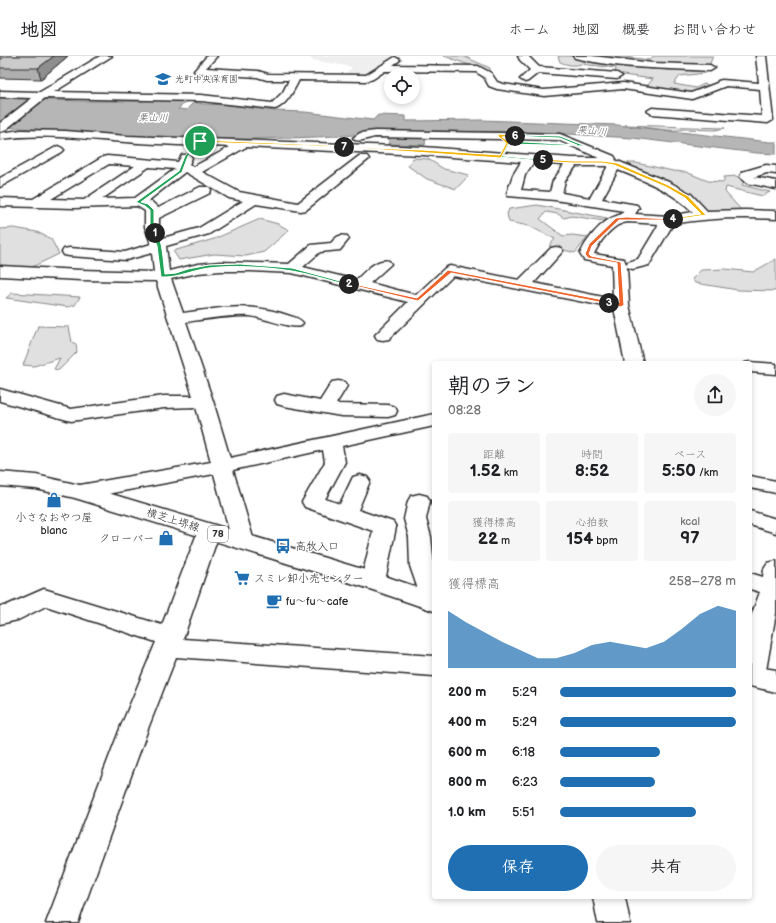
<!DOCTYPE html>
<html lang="ja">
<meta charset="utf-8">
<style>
:root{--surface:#fff;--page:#f6f6f6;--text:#202124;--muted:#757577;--line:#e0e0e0;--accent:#1f6fb2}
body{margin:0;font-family:"Balsamiq Sans","Klee One",sans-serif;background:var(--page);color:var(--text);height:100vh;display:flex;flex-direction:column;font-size:15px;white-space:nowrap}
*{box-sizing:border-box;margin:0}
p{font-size:13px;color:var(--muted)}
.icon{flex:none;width:22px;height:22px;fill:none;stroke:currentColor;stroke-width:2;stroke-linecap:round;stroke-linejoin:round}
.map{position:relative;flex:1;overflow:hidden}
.drawer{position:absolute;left:432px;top:305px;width:320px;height:538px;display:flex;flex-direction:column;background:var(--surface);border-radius:4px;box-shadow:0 2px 6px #0003}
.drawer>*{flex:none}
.buttons{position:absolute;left:384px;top:12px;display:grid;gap:8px}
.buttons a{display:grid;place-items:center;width:36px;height:36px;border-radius:50%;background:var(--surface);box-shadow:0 2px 6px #0003;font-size:20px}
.pin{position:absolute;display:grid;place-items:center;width:34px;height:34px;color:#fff;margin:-17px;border:2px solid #fff;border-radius:50%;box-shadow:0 1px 4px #0007}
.km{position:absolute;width:20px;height:20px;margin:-10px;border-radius:50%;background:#222;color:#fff;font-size:11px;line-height:20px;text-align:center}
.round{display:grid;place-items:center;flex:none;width:42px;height:42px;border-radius:21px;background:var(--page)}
.summary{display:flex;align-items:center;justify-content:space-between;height:68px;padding:0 16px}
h1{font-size:22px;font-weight:600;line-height:30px}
.stats{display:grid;grid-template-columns:repeat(3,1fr);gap:6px;height:68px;padding:4px 16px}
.stats div{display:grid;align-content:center;border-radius:4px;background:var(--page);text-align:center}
.stats b{font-size:17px;font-weight:600}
.stats small{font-size:11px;font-weight:400}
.stats p{font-size:11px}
.chart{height:112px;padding:8px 16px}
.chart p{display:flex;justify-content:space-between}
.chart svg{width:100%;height:72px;margin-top:4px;fill:var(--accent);opacity:.7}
.cta{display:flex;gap:8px;margin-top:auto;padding:8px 16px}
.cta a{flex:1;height:46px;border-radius:24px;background:var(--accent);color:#fff;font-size:16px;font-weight:600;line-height:46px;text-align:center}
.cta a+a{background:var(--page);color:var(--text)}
ul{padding:0 16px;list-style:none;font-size:13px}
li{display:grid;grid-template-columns:64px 48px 1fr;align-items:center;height:30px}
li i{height:10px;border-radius:5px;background:var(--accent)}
header{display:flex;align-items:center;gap:24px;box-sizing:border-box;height:56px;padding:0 20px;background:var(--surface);border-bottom:1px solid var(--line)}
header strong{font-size:19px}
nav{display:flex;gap:22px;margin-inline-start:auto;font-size:14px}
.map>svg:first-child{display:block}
.built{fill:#efefef}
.green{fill:#e0e0e0;stroke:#868686}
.water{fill:#b6b6b6;stroke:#7e7e7e}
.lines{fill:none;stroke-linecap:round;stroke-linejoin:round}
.minor-casing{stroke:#2b2b2b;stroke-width:3}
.major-casing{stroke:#2b2b2b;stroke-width:3}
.minor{fill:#fff;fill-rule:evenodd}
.major{fill:#fff;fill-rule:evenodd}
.wall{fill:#afafaf;stroke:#2b2b2b}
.shaded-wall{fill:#8e8e8e;stroke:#2b2b2b}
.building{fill:#cbcbcb;stroke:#2b2b2b}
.split-1{fill:#22a559;stroke:#fff}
.split-2{fill:#22a559;stroke:#fff}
.split-3{fill:#f0652b;stroke:#fff}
.split-4{fill:#f0652b;stroke:#fff}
.split-5{fill:#f5b400;stroke:#fff}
.split-6{fill:#22a559;stroke:#fff}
.split-7{fill:#f5b400;stroke:#fff}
.split-8{fill:#f5b400;stroke:#fff}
.labels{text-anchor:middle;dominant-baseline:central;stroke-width:3;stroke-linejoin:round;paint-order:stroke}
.far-poi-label{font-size:9px;fill:#2b2b2b;stroke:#fff;text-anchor:start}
.far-water-label{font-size:10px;font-style:italic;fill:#5c5c5c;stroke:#fff}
.shield{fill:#fff;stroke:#6b6b6b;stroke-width:1}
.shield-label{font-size:10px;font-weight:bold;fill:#2b2b2b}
.poi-label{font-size:11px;fill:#2b2b2b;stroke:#fff;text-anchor:start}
.street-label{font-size:11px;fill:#2b2b2b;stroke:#fff}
</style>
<header>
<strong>地図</strong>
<nav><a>ホーム</a><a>地図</a><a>概要</a><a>お問い合わせ</a></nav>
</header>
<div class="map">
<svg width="776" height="867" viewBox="0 0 776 867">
<rect width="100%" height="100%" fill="#fff"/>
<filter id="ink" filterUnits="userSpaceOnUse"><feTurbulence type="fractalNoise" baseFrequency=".025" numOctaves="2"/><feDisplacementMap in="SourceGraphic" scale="8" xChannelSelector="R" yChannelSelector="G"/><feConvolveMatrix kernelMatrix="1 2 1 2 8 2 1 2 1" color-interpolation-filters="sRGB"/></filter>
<g filter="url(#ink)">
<!-- built -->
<path class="built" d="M308 0H393L365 20H343L352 11 312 4Z"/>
<!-- green -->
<path class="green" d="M444 0H463L490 12 489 16Z
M558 0H618L650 4 653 0H713L706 17 680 20 674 28 696 32 704 28 711 30C693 43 665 35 644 33L653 23 615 18 616 12 580 8C574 11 565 8 560 6Z
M625 69 725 72 715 74 684 73 674 75Z
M413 102 428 103 444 113 469 119 456 133 427 123 408 110Z
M619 107H636L673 115 686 116 708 125 724 126V121L736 120 745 124 742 129 770 136 762 140 726 131 725 136 743 156 707 157Z
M537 149 607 162 604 165 572 160 564 162 558 158 546 156 540 163 563 180 572 179 588 181 575 197 549 190 555 183 529 170 509 166 507 158 509 153Z
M260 163 278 168 289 174 264 196 246 200 214 198 179 204 173 195 214 183Z
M14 172 37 176 51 183 59 198 32 211 23 213 0 212V173Z
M776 203V235L738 234 695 227 692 223 701 214 725 213 753 216Z
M12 237 80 241 75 249 68 251 6 242Z
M38 270 69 271 72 286 76 288 77 296 59 314 54 313 60 302 34 310 23 309Z"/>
<!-- water -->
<path class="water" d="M0 42 79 45H144L146 43 186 46 178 53 186 54 194 46 203 48 229 49 275 55 305 56 373 64 378 59 406 60V65L481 64 617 69 770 86H776V98L757 97 632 82 536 76 431 75 426 80 425 89 388 88 390 77C326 81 261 84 197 83 131 82 66 74 0 71Z"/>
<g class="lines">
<defs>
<path id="minor" d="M100 0H112L54 36 201 39 272 47 283 36 289 24H267L257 21 196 17 194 15 207 0H217L206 12 258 15 268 18 366 19 395 1 400 4 393 9 478 10 491 17 497 26 503 28 544 34 623 27 691 37 717 27 718 25 722 24 759 27 756 0H766L773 64 768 67 652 58 647 55 652 52 762 60 760 33 726 30 692 43 623 33 544 40 497 33 489 30 484 21 476 16 385 15 373 23 366 25 299 24C294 34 286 50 275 53L201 45 45 42 4 75 0 76V67L32 42 0 41V35L40 36Z
M518 0H528L539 11 617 17 622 20 617 23 538 17 528 25 525 26 520 23 530 14 520 4Z
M573 0H592L653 7 710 9 715 12 710 15C665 12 619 13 575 2Z
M21 74 65 75 127 80 423 91 572 102H599L558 84 375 81C368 82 362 86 355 84L353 82 360 77 375 75 560 78 614 100 616 103 615 104 671 127 691 138 707 155 745 154 776 155V163C741 161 707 162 673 168L649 209 633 213 627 211 629 249 643 307H625L614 252 453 220 389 283 383 284 377 283 375 279 408 246 292 217 251 215H220L198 217 171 223 183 257C218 252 252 246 287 259 293 261 300 262 303 267L301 270C290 273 265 262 250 260 229 259 207 263 186 266L213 345 230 402 434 358V370L342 390 345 406 325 443 340 448 353 421 360 419 367 421 370 425 358 454 393 466 396 471 385 525 381 531 373 533 365 531 361 525 373 475 305 451 302 446 325 406 323 394 233 414 254 485 251 490 243 492 235 490 232 485 214 418 80 443 73 441 69 436 73 431 80 429 211 406 196 351 164 352 71 365 0 345V333L71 353 164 340H193L156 225 81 224 0 220V210L81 214 154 216 152 197 126 204 69 200 64 199 62 196 64 193 69 192 125 196 151 188 145 171V155L137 150 74 152 0 150V142L33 143 103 101 107 100 178 106 182 99H190L192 102 189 108 193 111 230 91C195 89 160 89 126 86 84 83 42 77 0 83V77ZM246 91 423 99 521 106 513 119 507 137 508 140 555 144 624 155C620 160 613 160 608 164 596 172 586 185 580 198L584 204 612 209 613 243 534 227 563 195 561 192 556 191 551 192 519 224 450 210 445 212 416 239 370 227 391 208 389 205C376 202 365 216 356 224L303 211 320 196 340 194 349 183 347 180C339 178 336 181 331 187L311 189 289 208 220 206 198 208 169 215 166 190 209 178 256 148 301 155 306 154 369 103 367 100H359L298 147 239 136 202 116ZM533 107 564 109 553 125 550 136 521 134 525 119ZM109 108 135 110 84 144 51 143ZM576 110H608L590 142 562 137 565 125ZM149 111 175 113 135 142 102 143ZM618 114C645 125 672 135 693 156L669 160 635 158 639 152 637 149 602 143ZM185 116 229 142 243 145 199 172 163 182 159 171V162L210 137 211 134 210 131H200L158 152 152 146 148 145ZM628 166 659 168 638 203 628 206 626 208 624 203 594 198C600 185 613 167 628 166Z
M58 90 62 92 64 94 62 96 0 131V122Z
M766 109 776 110V118L767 117 754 121 776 125V133L747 127 740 121 742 116Z
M750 306 776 308V318L750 316V307H745Z
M338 325 344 326 347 330 336 348 388 349 395 351 397 355 395 359 388 361 341 360 284 350 277 348 275 344 277 340 284 338 320 345 332 326Z
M750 420 776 425V437L750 432Z
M419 438 427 440 430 445 426 463 431 481 434 511V553L425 551 422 545 410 510 409 481 404 463 408 445 411 440Z
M750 455 776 463V477L750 469Z
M209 468 217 470 220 475 183 583 434 600V620L176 601 149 670 78 867H46L121 670 156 586 46 550 18 564 0 568V550H5L44 533 162 569 198 475 201 470Z
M776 505V557L765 620 761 627 750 629V563L760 536 750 533V517L763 521 764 513 768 507Z
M593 841H625L630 867H598Z"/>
<path id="major" d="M0 416 36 419 88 431 382 519 434 537V555L364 531 75 442 36 433 0 430Z
M750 610 776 614V636L750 630Z"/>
</defs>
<!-- minor casing -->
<use href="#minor" class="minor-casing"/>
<!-- major casing -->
<use href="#major" class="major-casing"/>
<!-- minor -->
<use href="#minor" class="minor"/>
<!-- major -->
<use href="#major" class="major"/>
</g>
<!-- wall -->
<path class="wall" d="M0 0H68L41 23 0 22V4H1H0Z"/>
<!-- shaded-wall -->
<path class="shaded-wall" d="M54 0H68L41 23 38 12Z"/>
<!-- building -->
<path class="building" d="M6 0H54L38 12H0V4Z"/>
</g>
<!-- split-1 -->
<path class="split-1" d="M198 85H201L188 100 182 116 141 146 148 148 154 154V171L157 177 153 178 150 171V154L145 150 136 146 179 115 185 100Z"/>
<!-- split-2 -->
<path class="split-2" d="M155 175C163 182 163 207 165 218L176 217 188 213 209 209 240 208 292 212 351 228 349 229C330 225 311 218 292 215 267 211 234 209 209 212 193 214 177 222 161 221L157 190 152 177Z"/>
<!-- split-3 -->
<path class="split-3" d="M448 214 609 245 612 247 609 248 451 217 418 245 347 228 349 227 417 242Z"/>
<!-- split-4 -->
<path class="split-4" d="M626 161 675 163 673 164H619L592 190 589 198 591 200 621 206 624 249 621 251 607 247 609 245 619 247 617 207 588 202 585 198 589 188 616 162Z"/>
<!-- split-5 -->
<path class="split-5" d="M543 103 572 105H602L617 107 668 129 688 140 706 159 671 164 673 162 701 158 685 142 666 131 614 109 602 107H572L542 105Z"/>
<!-- split-6 -->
<path class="split-6" d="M515 79 560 80 585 90 509 88 503 100 545 104 543 105 500 101 507 85 577 89 560 82 514 80Z"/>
<!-- split-7 -->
<path class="split-7" d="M499 78 517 80 502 81 509 86 501 102 342 91 423 94 500 99 506 87 498 80Z"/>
<!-- split-8 -->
<path class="split-8" d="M200 84 344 90 346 91 198 86Z"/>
<!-- icons -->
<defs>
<symbol id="school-bare" viewBox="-9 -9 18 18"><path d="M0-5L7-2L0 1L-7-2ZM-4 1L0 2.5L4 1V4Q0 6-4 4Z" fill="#1f6fb2" stroke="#fff" stroke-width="2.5" paint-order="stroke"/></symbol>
<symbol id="shop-bare" viewBox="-9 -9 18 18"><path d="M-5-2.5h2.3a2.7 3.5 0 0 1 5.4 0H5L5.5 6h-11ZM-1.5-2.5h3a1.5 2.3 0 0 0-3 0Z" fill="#1f6fb2" stroke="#fff" stroke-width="2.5" paint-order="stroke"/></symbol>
<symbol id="bus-bare" viewBox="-9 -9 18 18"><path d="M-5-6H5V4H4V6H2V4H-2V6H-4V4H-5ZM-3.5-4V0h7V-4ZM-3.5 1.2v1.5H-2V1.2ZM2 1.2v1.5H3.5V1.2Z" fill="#1f6fb2" stroke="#fff" stroke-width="2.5" paint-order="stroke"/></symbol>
<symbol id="supermarket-bare" viewBox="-9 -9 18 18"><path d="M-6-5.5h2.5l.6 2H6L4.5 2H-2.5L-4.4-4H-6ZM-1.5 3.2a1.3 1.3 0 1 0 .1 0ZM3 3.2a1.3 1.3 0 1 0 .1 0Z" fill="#1f6fb2" stroke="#fff" stroke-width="2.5" paint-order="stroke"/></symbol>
<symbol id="cafe-bare" viewBox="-9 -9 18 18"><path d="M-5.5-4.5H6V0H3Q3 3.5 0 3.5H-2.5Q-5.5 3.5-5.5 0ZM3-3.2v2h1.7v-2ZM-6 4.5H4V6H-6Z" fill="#1f6fb2" stroke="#fff" stroke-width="2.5" paint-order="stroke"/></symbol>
</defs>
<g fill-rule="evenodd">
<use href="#school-bare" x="152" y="12" width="22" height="22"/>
<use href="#shop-bare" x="43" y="433" width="22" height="22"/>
<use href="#shop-bare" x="155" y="471" width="22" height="22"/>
<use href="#bus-bare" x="272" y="479" width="22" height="22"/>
<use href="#supermarket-bare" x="231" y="511" width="22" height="22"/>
<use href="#cafe-bare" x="263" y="534" width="22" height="22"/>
</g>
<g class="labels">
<!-- far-poi labels -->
<g class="far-poi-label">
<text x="175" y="23">光町中央保育園</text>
</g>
<!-- far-water labels -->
<g class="far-water-label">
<text x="153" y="62">栗山川</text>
<text transform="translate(592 75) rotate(5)">栗山川</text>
</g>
<!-- shield labels -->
<rect class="shield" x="208" y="470" width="20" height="16" rx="3"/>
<g class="shield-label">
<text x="218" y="478">78</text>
</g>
<!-- poi labels -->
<g class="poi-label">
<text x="54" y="461" text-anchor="middle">小さなおやつ屋<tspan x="54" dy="13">blanc</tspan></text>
<text x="154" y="482" text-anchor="end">クローバー</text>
<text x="295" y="490">高牧入口</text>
<text x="254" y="522">スミレ卸小売センター</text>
<text x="286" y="545">fu～fu～cafe</text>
</g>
<!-- street labels -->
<g class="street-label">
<text transform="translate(173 464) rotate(17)">横芝上堺線</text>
</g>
</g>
</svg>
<div class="buttons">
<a><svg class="icon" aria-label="locate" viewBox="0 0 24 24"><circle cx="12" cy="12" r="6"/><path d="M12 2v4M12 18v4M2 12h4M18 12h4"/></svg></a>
</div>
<div class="pin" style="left:200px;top:85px;background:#1e9e55"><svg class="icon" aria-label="arrive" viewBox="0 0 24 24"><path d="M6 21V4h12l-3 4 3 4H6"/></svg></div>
<b class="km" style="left:155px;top:177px">1</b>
<b class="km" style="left:349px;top:228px">2</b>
<b class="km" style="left:609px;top:247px">3</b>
<b class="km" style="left:673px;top:163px">4</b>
<b class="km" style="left:543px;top:104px">5</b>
<b class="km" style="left:515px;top:80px">6</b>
<b class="km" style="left:344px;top:91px">7</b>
<section class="drawer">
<div class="summary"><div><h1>朝のラン</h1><p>08:28</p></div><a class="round"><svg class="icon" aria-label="share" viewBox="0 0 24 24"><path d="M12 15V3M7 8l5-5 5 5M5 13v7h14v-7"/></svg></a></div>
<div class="stats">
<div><p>距離</p><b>1.52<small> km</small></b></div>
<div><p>時間</p><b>8:52</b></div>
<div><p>ペース</p><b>5:50<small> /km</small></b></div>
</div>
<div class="stats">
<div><p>獲得標高</p><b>22<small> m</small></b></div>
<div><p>心拍数</p><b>154<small> bpm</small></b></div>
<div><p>kcal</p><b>97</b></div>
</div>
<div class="chart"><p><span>獲得標高</span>258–278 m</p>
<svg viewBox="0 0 160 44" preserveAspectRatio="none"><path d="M0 44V9L10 16L20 22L30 28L40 33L50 38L60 38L70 35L80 30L90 28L100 30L110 32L120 28L130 20L140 11L150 6L160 9V44z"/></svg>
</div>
<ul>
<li><b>200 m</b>5:29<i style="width:100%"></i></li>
<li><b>400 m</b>5:29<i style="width:100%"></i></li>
<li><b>600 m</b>6:18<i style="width:57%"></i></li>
<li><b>800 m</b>6:23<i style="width:54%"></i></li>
<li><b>1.0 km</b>5:51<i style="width:77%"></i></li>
</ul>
<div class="cta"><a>保存</a><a>共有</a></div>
</section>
</div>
